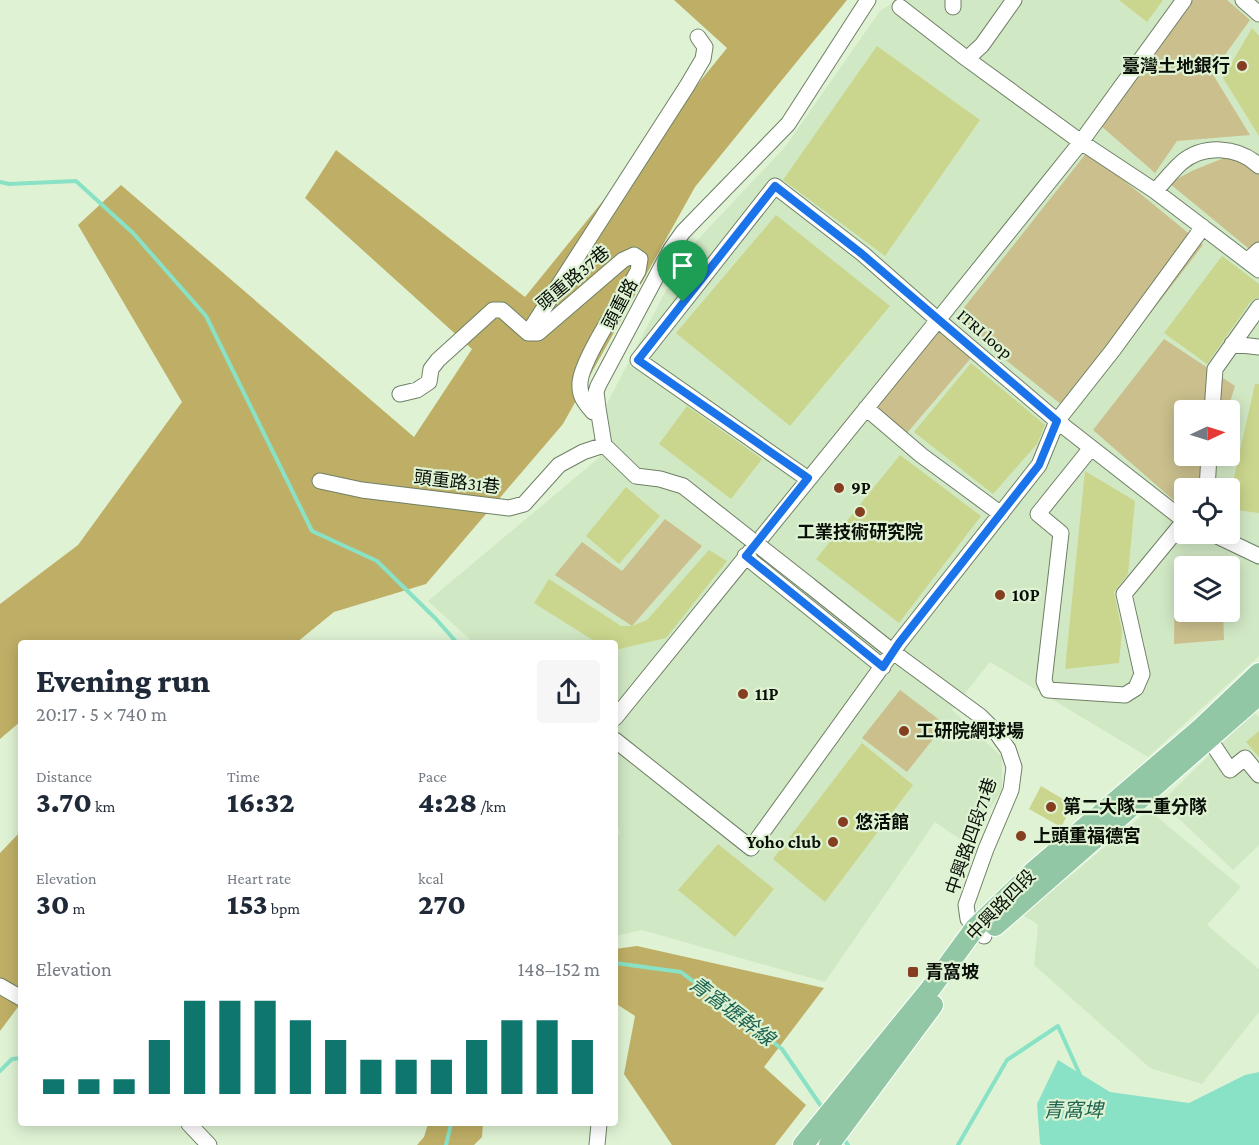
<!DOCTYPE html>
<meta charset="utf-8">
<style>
:root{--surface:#fff;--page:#f6f6f7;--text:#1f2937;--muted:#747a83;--accent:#0f766e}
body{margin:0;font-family:"Crimson Pro","Noto Sans TC",serif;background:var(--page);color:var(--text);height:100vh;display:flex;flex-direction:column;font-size:22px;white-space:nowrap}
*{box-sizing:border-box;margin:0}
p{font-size:20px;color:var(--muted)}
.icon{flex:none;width:33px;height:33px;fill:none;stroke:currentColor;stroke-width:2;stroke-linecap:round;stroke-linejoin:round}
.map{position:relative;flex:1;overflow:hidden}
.panel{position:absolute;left:18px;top:640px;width:600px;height:486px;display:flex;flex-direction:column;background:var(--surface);border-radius:6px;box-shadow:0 3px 15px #0003}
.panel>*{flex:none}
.needle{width:39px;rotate:86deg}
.controls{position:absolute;left:1174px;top:400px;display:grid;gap:12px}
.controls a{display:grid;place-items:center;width:66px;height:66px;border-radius:6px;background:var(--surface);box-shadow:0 3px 15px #0003;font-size:30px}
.pin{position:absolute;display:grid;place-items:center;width:51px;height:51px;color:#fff;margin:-62px -26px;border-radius:50% 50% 50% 0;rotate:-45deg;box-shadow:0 0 6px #0007}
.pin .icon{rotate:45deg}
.round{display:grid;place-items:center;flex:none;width:63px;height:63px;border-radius:6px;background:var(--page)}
.summary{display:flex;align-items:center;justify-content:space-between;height:102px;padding:0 18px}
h1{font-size:33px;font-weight:800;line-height:45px}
.metrics{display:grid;grid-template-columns:repeat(3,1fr);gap:9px;height:102px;padding:6px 18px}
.metrics div{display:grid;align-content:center}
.metrics b{font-size:30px;font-weight:800}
.metrics small{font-size:16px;font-weight:400}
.metrics p{font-size:16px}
.chart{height:168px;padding:12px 18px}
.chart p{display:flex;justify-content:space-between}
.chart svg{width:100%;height:108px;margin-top:6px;stroke:var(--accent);stroke-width:6}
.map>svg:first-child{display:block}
.built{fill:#d1e8c4;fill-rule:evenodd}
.green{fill:#cabf8d}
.forest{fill:#bfaf66}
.water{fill:#89e2c6}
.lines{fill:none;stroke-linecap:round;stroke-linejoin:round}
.stream{stroke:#89e2c6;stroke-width:4}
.building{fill:#cad68d}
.minor-casing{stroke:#6f8065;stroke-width:17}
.major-casing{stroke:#fff;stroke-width:22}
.minor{stroke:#fff;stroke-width:15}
.major{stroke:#91c7a4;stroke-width:20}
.minor-bridge-casing{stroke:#6f8065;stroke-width:17;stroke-linecap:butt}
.minor-bridge{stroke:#fff;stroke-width:15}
.route-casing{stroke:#fff;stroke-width:12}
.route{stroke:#1a73e8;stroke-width:8}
.poi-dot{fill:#863e20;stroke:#dff3d4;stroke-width:2}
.labels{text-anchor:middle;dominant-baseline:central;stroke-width:4.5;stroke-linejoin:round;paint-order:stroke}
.poi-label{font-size:18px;font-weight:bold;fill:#090f06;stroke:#dff3d4;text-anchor:start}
.street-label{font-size:18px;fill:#090f06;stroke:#dff3d4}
.water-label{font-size:20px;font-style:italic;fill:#1f6451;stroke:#dff3d4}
</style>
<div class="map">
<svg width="1259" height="1145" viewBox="0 0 1259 1145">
<rect width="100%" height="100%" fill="#dff3d4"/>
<!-- built -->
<path class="built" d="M897 0H1259V656L1148 757 990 662 952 710 1002 757V790L967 844 935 822 825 982 642 930 615 936V836L620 833 615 821V644L474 643 428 601 600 457 601 415 686 252 785 147 880 11ZM1185 411H1230V456H1185ZM1185 489H1230V534H1185ZM1185 567H1230V612H1185Z
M1254 712 1259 717V845L1233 870 1161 802Z
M1149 810 1241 887 1207 925 1259 969V1012L1202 1084 1150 1068 1034 965 1038 925 1023 915Z"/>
<!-- green -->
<path class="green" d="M1189 0H1227L1250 20 1212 73 1250 135 1177 141 1155 173 1100 125Z
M1088 151 1203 245 1073 414 955 319Z
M1229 156 1259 173V257L1169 183 1194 170Z
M937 330 971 358 907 433 876 406Z
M1164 339 1235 386 1227 411H1185V456H1213L1203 489H1185V510L1093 430Z
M665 519 702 546 632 626 555 575 582 542 622 571Z
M1185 578V612H1223L1224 640 1174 644 1175 579Z
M900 690 945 724 907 772 862 738Z"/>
<!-- forest -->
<path class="forest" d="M674 0H847L695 187 563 424 426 584 334 612 296 643 21 644V721L0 739V604L78 545 182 402 78 225 121 185 414 437 472 349 305 198 336 150 525 297 727 48Z
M21 831V1003L0 1031V853Z
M637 946 824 988 764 1067 806 1105 775 1145H672L624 1074 635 1016 615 1003V949Z
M428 1124H483L482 1137 474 1145H417L424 1137Z"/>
<!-- water -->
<path class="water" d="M1058 1060 1110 1092 1189 1103 1245 1075 1259 1072V1145H1042L1040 1144 1037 1104Z"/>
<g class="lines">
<!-- stream -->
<path class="stream" d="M0 182 9 184 76 181 133 233 206 316 312 531 377 561 436 619 458 644
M615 963 681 972 782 1049 821 1106
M0 1071 12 1059 21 1058
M842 1137 848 1145
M446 1145 451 1124
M958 1145 1007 1060 1058 1026 1081 1077"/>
</g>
<!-- building -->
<path class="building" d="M1119 0H1163L1147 22Z
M1252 28 1259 36V136L1223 78Z
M877 46 980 120 885 256 783 180Z
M776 215 890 306 790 426 676 333Z
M1222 256 1259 284V297L1251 301 1207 364 1164 333Z
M971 363 1045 425 1037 444 993 494 914 432Z
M1255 384H1259V513L1230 509V495Z
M687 406 762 459 731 499 659 444Z
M900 455 981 516 899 623 816 559Z
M1085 471 1135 501 1128 574 1114 592 1122 631 1119 663 1065 669Z
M626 487 660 516 619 564 586 536Z
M709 550 727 561 666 638 615 650V644H599L534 603 549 579 621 626H632L647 620Z
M1259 731V757L1246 742Z
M862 743 913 785 825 902 773 859Z
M1041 786 1073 805 1061 827 1029 809Z
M718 844 774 889 735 937 678 890Z"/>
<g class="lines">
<defs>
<path id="minor" d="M953 0V7
M1014 0 982 45 967 59 1081 142 1155 191 1259 270
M1184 0 1081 142 938 320 1057 421 1185 521
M1243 0 1259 14
M900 7 967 59
M1155 191C1164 182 1172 171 1181 163 1203 144 1238 146 1259 166
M1248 260 1259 250
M528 333 687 86 703 59 705 47 698 37
M1232 344 1259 347
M400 394 417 390 429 382 431 369 438 360 493 310H502L528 333H538L623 260 634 255 640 259 638 271C625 295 581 360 580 383 579 396 585 403 593 412
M866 408 921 455 1001 514
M1212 411 1215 369 1259 307
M1091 448 1038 514 1061 533 1044 681 1048 690 1125 695 1136 688 1142 674 1124 594 1185 520
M320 481 362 490 509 508 524 504 559 465 583 452 604 445
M1207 489 1209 456
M721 516 683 486 660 479 636 476 604 445 598 408 596 392 598 386 671 249 683 232 788 124 868 0
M1213 534 1259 556
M745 556 883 667
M809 585 893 652 980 716 996 732 1008 749 1014 767 1011 790 986 849 966 905 968 919 984 936
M615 718 938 320 863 254 775 186 638 360 808 479
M1204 731 1230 770 1245 758 1259 775
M615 740 751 848 899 643 1039 465 1057 421 1113 350 1203 227
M0 986 21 998
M189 1124 209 1145
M597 1145 599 1124"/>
<path id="major" d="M995 926 1259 695
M803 1145 931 988 975 928 1035 870 1201 728 1259 673
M829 1145 933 1005"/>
</defs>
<!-- minor casing -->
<use href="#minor" class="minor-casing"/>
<!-- major casing -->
<use href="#major" class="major-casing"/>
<!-- minor -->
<use href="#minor" class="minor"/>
<!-- major -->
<use href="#major" class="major"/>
<defs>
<path id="minor-bridge" d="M721 516 809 585"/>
</defs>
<!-- minor-bridge casing -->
<use href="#minor-bridge" class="minor-bridge-casing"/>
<!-- minor-bridge -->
<use href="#minor-bridge" class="minor-bridge"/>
</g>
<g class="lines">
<defs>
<path id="route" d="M775 186 862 254 1057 421 1039 465 899 643 883 667 746 556 808 478 638 360Z"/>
</defs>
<!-- route casing -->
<use href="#route" class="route-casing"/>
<!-- route -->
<use href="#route" class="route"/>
</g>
<!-- markers -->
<g class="poi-dot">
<circle cx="1242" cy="66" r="6"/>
<circle cx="839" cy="488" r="6"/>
<circle cx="860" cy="512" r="6"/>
<circle cx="1000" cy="595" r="6"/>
<circle cx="743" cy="694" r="6"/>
<circle cx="904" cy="731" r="6"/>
<circle cx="1051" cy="807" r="6"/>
<circle cx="843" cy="822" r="6"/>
<circle cx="1021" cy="836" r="6"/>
<circle cx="833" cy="842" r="6"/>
<rect x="907" y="966" width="12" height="12" rx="3"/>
</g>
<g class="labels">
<!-- poi labels -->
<g class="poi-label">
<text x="1230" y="66" text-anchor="end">臺灣土地銀行</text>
<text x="851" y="488">9P</text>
<text x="860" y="532" text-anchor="middle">工業技術研究院</text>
<text x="1012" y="595">10P</text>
<text x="755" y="694">11P</text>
<text x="916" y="731">工研院網球場</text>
<text x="1063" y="807">第二大隊二重分隊</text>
<text x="855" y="822">悠活館</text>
<text x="1033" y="836">上頭重福德宮</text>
<text x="821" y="842" text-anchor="end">Yoho club</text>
<text x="925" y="972">青窩坡</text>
</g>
<!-- street labels -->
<g class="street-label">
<text transform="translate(573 278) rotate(-40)">頭重路37巷</text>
<text transform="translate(620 304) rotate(-62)">頭重路</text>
<text transform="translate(985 334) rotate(40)">ITRI loop</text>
<text transform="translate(457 482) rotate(7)">頭重路31巷</text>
<text transform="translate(971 836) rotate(-71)">中興路四段71巷</text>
<text transform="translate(1001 905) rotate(-46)">中興路四段</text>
</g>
<!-- water labels -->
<g class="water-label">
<text transform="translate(732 1011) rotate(37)">青窩壢幹線</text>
<text x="1073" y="1110">青窩埤</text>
</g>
</g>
</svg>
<div class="controls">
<a><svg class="needle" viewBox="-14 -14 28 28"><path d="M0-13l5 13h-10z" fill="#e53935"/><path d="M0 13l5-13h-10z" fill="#747a83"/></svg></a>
<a><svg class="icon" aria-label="locate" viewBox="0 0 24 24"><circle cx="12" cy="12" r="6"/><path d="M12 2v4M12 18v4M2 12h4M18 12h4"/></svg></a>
<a><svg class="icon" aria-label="layers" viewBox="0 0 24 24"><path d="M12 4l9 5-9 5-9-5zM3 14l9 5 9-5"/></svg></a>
</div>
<div class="pin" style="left:683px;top:302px;background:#1e9e55"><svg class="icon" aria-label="arrive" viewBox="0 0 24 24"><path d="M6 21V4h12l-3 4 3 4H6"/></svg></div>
<section class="panel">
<div class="summary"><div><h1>Evening run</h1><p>20:17 · 5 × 740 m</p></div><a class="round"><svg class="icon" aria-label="share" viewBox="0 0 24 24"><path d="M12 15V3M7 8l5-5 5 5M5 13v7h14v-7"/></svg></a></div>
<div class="metrics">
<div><p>Distance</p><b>3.70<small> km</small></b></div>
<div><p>Time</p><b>16:32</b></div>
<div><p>Pace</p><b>4:28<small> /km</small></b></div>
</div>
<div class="metrics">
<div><p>Elevation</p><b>30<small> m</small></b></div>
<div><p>Heart rate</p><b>153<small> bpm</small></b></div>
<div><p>kcal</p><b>270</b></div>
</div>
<div class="chart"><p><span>Elevation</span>148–152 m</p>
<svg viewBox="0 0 160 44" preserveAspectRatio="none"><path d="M5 44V38M15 44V38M25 44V38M35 44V22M45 44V6M55 44V6M65 44V6M75 44V14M85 44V22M95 44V30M105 44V30M115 44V30M125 44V22M135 44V14M145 44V14M155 44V22"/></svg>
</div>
</section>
</div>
